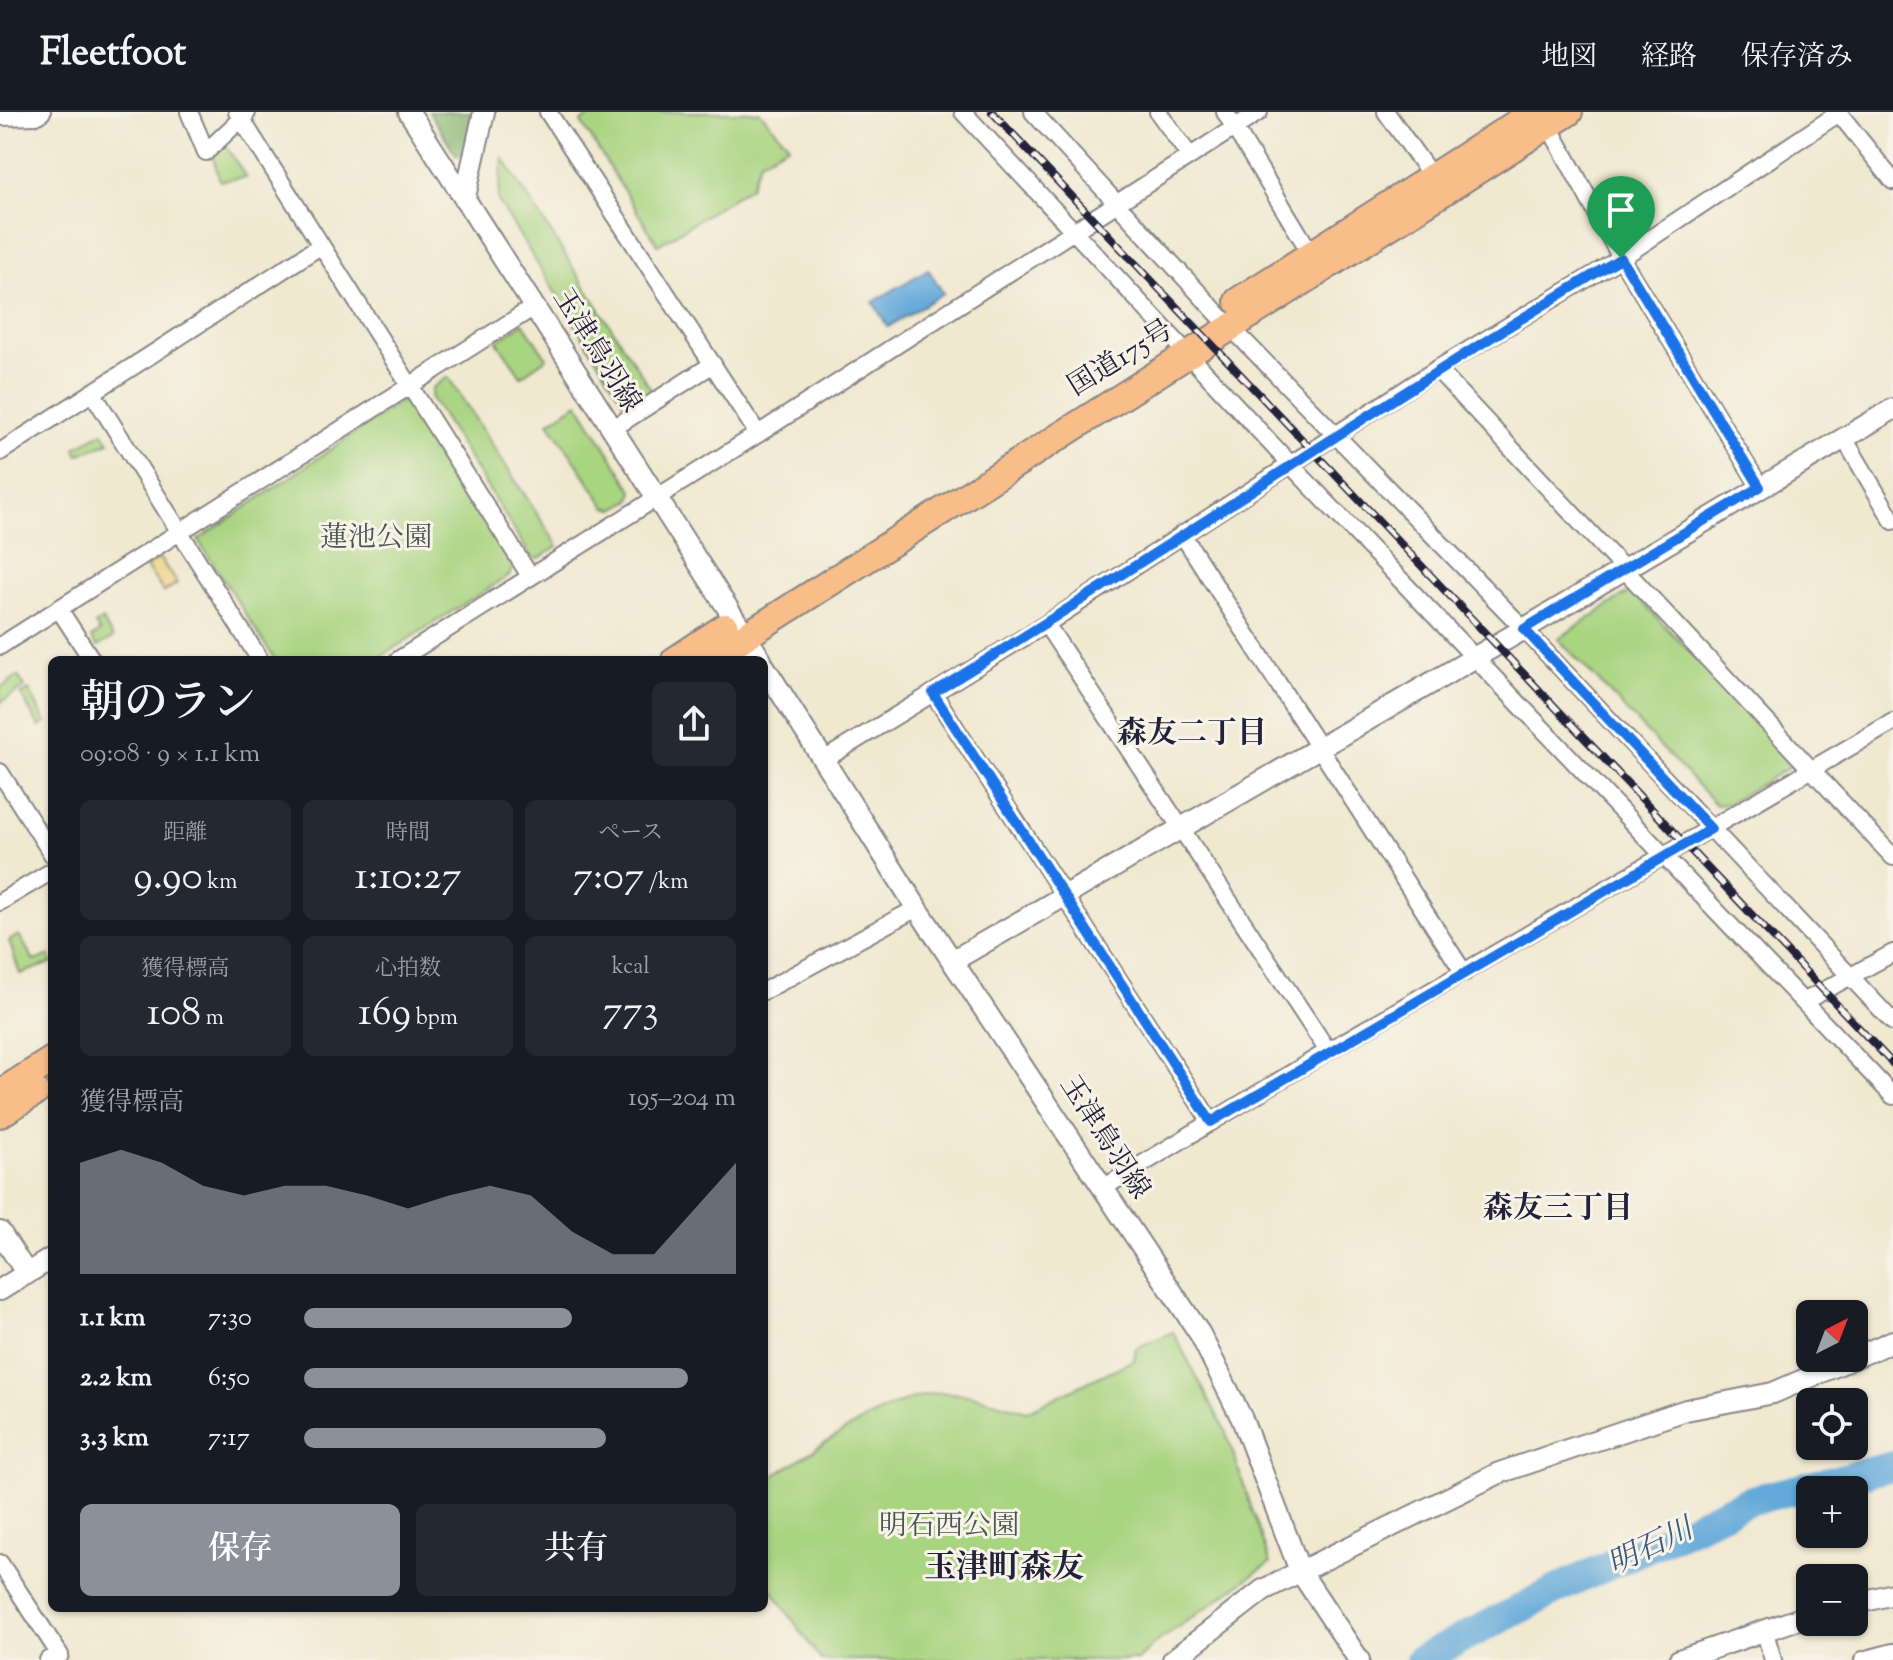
<!DOCTYPE html>
<html lang="ja">
<meta charset="utf-8">
<style>
:root{--surface:#171b24;--page:#242831;--text:#f1f3f6;--muted:#9ea1a6;--line:#363941;--accent:#8c9099}
body{margin:0;font-family:"Sorts Mill Goudy","Noto Serif JP",serif;background:var(--page);color:var(--text);height:100vh;display:flex;flex-direction:column;font-size:30px;white-space:nowrap}
*{box-sizing:border-box;margin:0}
p{font-size:26px;color:var(--muted)}
.icon{flex:none;width:44px;height:44px;fill:none;stroke:currentColor;stroke-width:2;stroke-linecap:round;stroke-linejoin:round}
.map{position:relative;flex:1;overflow:hidden}
.side{position:absolute;left:48px;top:544px;width:720px;height:956px;display:flex;flex-direction:column;background:var(--surface);border-radius:12px;box-shadow:0 2px 6px #0004}
.side>*{flex:none}
.needle{width:52px;rotate:42deg}
.fabs{position:absolute;left:1796px;top:1188px;display:grid;gap:16px}
.fabs a{display:grid;place-items:center;width:72px;height:72px;border-radius:12px;background:var(--surface);box-shadow:0 2px 6px #0004;font-size:40px}
.pin{position:absolute;display:grid;place-items:center;width:68px;height:68px;color:#fff;margin:-82px -34px;border-radius:50% 50% 50% 0;rotate:-45deg;box-shadow:0 0 8px #0007}
.pin .icon{rotate:45deg}
.round{display:grid;place-items:center;flex:none;width:84px;height:84px;border-radius:12px;background:var(--page)}
.overview{display:flex;align-items:center;justify-content:space-between;height:136px;padding:0 32px}
h1{font-size:44px;font-weight:600;line-height:60px}
.figures{display:grid;grid-template-columns:repeat(3,1fr);gap:12px;height:136px;padding:8px 32px}
.figures div{display:grid;align-content:center;border-radius:12px;background:var(--page);text-align:center}
.figures b{font-size:40px;font-weight:600}
.figures small{font-size:22px;font-weight:400}
.figures p{font-size:22px}
.chart{height:224px;padding:16px 32px}
.chart p{display:flex;justify-content:space-between}
.chart svg{width:100%;height:144px;margin-top:8px;fill:var(--accent);opacity:.7}
.button{display:flex;gap:16px;margin-top:auto;padding:16px 32px}
.button a{flex:1;height:92px;border-radius:12px;background:var(--accent);color:#fff;font-size:32px;font-weight:600;line-height:92px;text-align:center}
.button a+a{background:var(--page);color:var(--text)}
ul{padding:0 32px;list-style:none;font-size:26px}
li{display:grid;grid-template-columns:128px 96px 1fr;align-items:center;height:60px}
li i{height:20px;border-radius:10px;background:var(--accent)}
header{display:flex;align-items:center;gap:48px;box-sizing:border-box;height:112px;padding:0 40px;background:var(--surface);border-bottom:2px solid var(--line)}
header strong{font-size:38px}
nav{display:flex;gap:44px;margin-inline-start:auto;font-size:28px}
.map>svg:first-child{display:block}
.green{fill:#a9d480;stroke:#667b5e;stroke-width:2}
.forest{fill:#86b66e;stroke:#546c54;stroke-width:2}
.sand{fill:#eeda9e;stroke:#887e6c;stroke-width:2}
.water{fill:#63a9d9;stroke:#42668a;stroke-width:2}
.lines{fill:none;stroke-linecap:round;stroke-linejoin:round}
.river{stroke:#63a9d9;stroke-width:30}
.minor-casing{stroke:#8a8586;stroke-width:20}
.tertiary-casing{stroke:#8a8586;stroke-width:24}
.trunk-casing{stroke:#8a8586;stroke-width:30}
.minor{stroke:#fff;stroke-width:16}
.tertiary{stroke:#fff;stroke-width:20}
.trunk{stroke:#f8bd89;stroke-width:26}
.rail-casing{stroke:#22223b;stroke-width:8}
.rail{stroke:#f7f3e8;stroke-width:5;stroke-dasharray:15;stroke-linecap:butt}
.route-casing{stroke:#fff;stroke-width:16}
.route{stroke:#1a73e8;stroke-width:10}
.labels{text-anchor:middle;dominant-baseline:central;stroke-width:6;stroke-linejoin:round;paint-order:stroke}
.street-label{font-size:28px;fill:#22223b;stroke:#f7f3e8}
.park-label{font-size:28px;fill:#4a5750;stroke:#f7f3e8}
.neighbourhood-label{font-size:30px;font-weight:bold;fill:#22223b;stroke:#f7f3e8}
.water-label{font-size:30px;font-style:italic;fill:#3c587a;stroke:#f7f3e8}
.quarter-label{font-size:32px;font-weight:bold;fill:#22223b;stroke:#f7f3e8}
</style>
<header>
<strong>Fleetfoot</strong>
<nav><a>地図</a><a>経路</a><a>保存済み</a></nav>
</header>
<div class="map">
<svg width="1893" height="1548" viewBox="0 0 1893 1548">
<rect width="100%" height="100%" fill="#f7f3e8"/>
<filter id="ink" filterUnits="userSpaceOnUse"><feTurbulence type="fractalNoise" baseFrequency=".0125" numOctaves="2"/><feDisplacementMap in="SourceGraphic" scale="16" xChannelSelector="R" yChannelSelector="G"/><feConvolveMatrix kernelMatrix="1 2 1 2 8 2 1 2 1" color-interpolation-filters="sRGB"/></filter>
<filter id="wash" filterUnits="userSpaceOnUse"><feTurbulence type="fractalNoise" baseFrequency=".006" numOctaves="4" result="noise"/><feDisplacementMap in="SourceGraphic" scale="32" xChannelSelector="R" yChannelSelector="G"/><feGaussianBlur stdDeviation="1.8" result="paint"/><feColorMatrix in="noise" values="0 0 0 0 0 0 0 0 0 0 0 0 0 0 0 0 0 1.4 0 .05"/><feComposite in="paint" operator="in"/></filter>
<g filter="url(#wash)">
<rect width="100%" height="100%" fill="#f1e8d0"/>
<!-- green -->
<path class="green" d="M598 0H760L789 33 760 49 751 74 658 133 581 10Z
M224 31 246 65 220 69 213 45Z
M503 46 652 279 627 295 498 89Z
M523 211 547 246 521 264 497 229Z
M448 265 558 434 538 447 531 445 431 286 432 276Z
M401 289 415 293 513 450 510 463 375 548H275L198 428Z
M578 291 633 379 631 388 614 397 606 395 549 310Z
M103 320 109 330 78 343 75 336Z
M1631 479 1791 644 1793 653 1727 692 1716 693 1558 527Z
M102 508 113 526 97 535 91 526 100 520 95 513Z
M18 564 25 575 0 591V576Z
M29 578 46 611 39 615 21 582Z
M19 823 34 849 50 843 52 851 20 862 9 829Z
M1173 1220 1226 1320 1270 1451 1154 1532 1138 1548H821L764 1467V1370C807 1343 882 1289 932 1282 964 1277 997 1291 1027 1299L1134 1248 1136 1236Z"/>
<!-- forest -->
<path class="forest" d="M429 0H472L466 38 457 44Z"/>
<!-- sand -->
<path class="sand" d="M159 446 177 471 164 480 146 455Z"/>
<!-- water -->
<path class="water" d="M928 157 943 181 888 215 873 190Z"/>
<g class="lines">
<!-- river -->
<path class="river" d="M1420 1548 1566 1473 1748 1389 1893 1354"/>
</g>
</g>
<g filter="url(#ink)">
<g class="lines">
<defs>
<path id="minor" d="M189 0 206 40 247 1
M237 0 530 464
M548 0 758 322
M963 0 1290 352 1893 984
M1033 0 1218 202 1524 517 1893 910
M1158 0 1189 43
M1225 0 1316 150
M1386 0 1432 65
M1838 0 1893 69
M0 5 36 4 42 0
M1544 5 1621 146 1760 375
M1437 257 1893 745
M92 280 260 548
M612 317 713 252
M1844 326 1893 409
M0 340 320 134
M1182 422 1464 861
M59 497 92 548
M1046 512 1328 939
M0 534 534 195
M398 548 758 322 1259 0
M933 581 1211 1010
M822 649 1046 512 1437 257 1621 146 1839 1
M0 660 52 742
M0 790 52 759
M764 879 917 796
M1805 889 1893 841
M1103 1076 1328 939 1893 610
M0 1451 60 1543 48 1548
M1764 1517 1773 1548
M1863 1548 1893 1540"/>
<path id="tertiary" d="M409 0 761 548
M465 85 484 0
M764 554 917 796 1200 1222 1242 1307 1300 1459 1359 1548
M954 848 1524 517 1893 297
M0 1120 27 1162
M0 1178 52 1146
M1854 1246 1893 1229
M1854 1492 1893 1482
M1173 1548 1263 1478 1499 1361 1686 1298 1773 1281 1854 1246
M1679 1548 1810 1503"/>
<path id="trunk" d="M1238 189 1534 0
M675 548 725 515
M708 548 1569 0
M0 981 52 948
M0 1002 36 980"/>
</defs>
<!-- minor casing -->
<use href="#minor" class="minor-casing"/>
<!-- tertiary casing -->
<use href="#tertiary" class="tertiary-casing"/>
<!-- trunk casing -->
<use href="#trunk" class="trunk-casing"/>
<!-- minor -->
<use href="#minor" class="minor"/>
<!-- tertiary -->
<use href="#tertiary" class="tertiary"/>
<!-- trunk -->
<use href="#trunk" class="trunk"/>
<defs>
<path id="rail" d="M992 0 1893 952"/>
</defs>
<!-- rail casing -->
<use href="#rail" class="rail-casing"/>
<!-- rail -->
<use href="#rail" class="rail"/>
</g>
</g>
<g class="lines" filter="url(#ink)">
<defs>
<path id="route" d="M1621 146 1760 375 1524 517 1711 717 1211 1010 933 581C1165 439 1388 286 1621 146Z"/>
</defs>
<!-- route casing -->
<use href="#route" class="route-casing"/>
<!-- route -->
<use href="#route" class="route"/>
</g>
<g class="labels">
<!-- street labels -->
<g class="street-label">
<text transform="translate(596 239) rotate(58)">玉津鳥羽線</text>
<text transform="translate(1121 247) rotate(-32)">国道175号</text>
<text transform="translate(1104 1026) rotate(57)">玉津鳥羽線</text>
</g>
<!-- park labels -->
<g class="park-label">
<text x="376" y="427">蓮池公園</text>
<text x="949" y="1415">明石西公園</text>
</g>
<!-- neighbourhood labels -->
<g class="neighbourhood-label">
<text x="1192" y="622">森友二丁目</text>
<text x="1558" y="1097">森友三丁目</text>
</g>
<!-- water labels -->
<g class="water-label">
<text transform="translate(1651 1436) rotate(-26)">明石川</text>
</g>
<!-- quarter labels -->
<g class="quarter-label">
<text x="1004" y="1457">玉津町森友</text>
</g>
</g>
</svg>
<div class="fabs">
<a><svg class="needle" viewBox="-14 -14 28 28"><path d="M0-13l5 13h-10z" fill="#e53935"/><path d="M0 13l5-13h-10z" fill="#9ea1a6"/></svg></a>
<a><svg class="icon" aria-label="locate" viewBox="0 0 24 24"><circle cx="12" cy="12" r="6"/><path d="M12 2v4M12 18v4M2 12h4M18 12h4"/></svg></a>
<a>+</a>
<a>−</a>
</div>
<div class="pin" style="left:1621px;top:146px;background:#1e9e55"><svg class="icon" aria-label="arrive" viewBox="0 0 24 24"><path d="M6 21V4h12l-3 4 3 4H6"/></svg></div>
<section class="side">
<div class="overview"><div><h1>朝のラン</h1><p>09:08 · 9 × 1.1 km</p></div><a class="round"><svg class="icon" aria-label="share" viewBox="0 0 24 24"><path d="M12 15V3M7 8l5-5 5 5M5 13v7h14v-7"/></svg></a></div>
<div class="figures">
<div><p>距離</p><b>9.90<small> km</small></b></div>
<div><p>時間</p><b>1:10:27</b></div>
<div><p>ペース</p><b>7:07<small> /km</small></b></div>
</div>
<div class="figures">
<div><p>獲得標高</p><b>108<small> m</small></b></div>
<div><p>心拍数</p><b>169<small> bpm</small></b></div>
<div><p>kcal</p><b>773</b></div>
</div>
<div class="chart"><p><span>獲得標高</span>195–204 m</p>
<svg viewBox="0 0 160 44" preserveAspectRatio="none"><path d="M0 44V10L10 6L20 10L30 17L40 20L50 17L60 17L70 20L80 24L90 20L100 17L110 20L120 31L130 38L140 38L150 24L160 10V44z"/></svg>
</div>
<ul>
<li><b>1.1 km</b>7:30<i style="width:62%"></i></li>
<li><b>2.2 km</b>6:50<i style="width:89%"></i></li>
<li><b>3.3 km</b>7:17<i style="width:70%"></i></li>
</ul>
<div class="button"><a>保存</a><a>共有</a></div>
</section>
</div>
